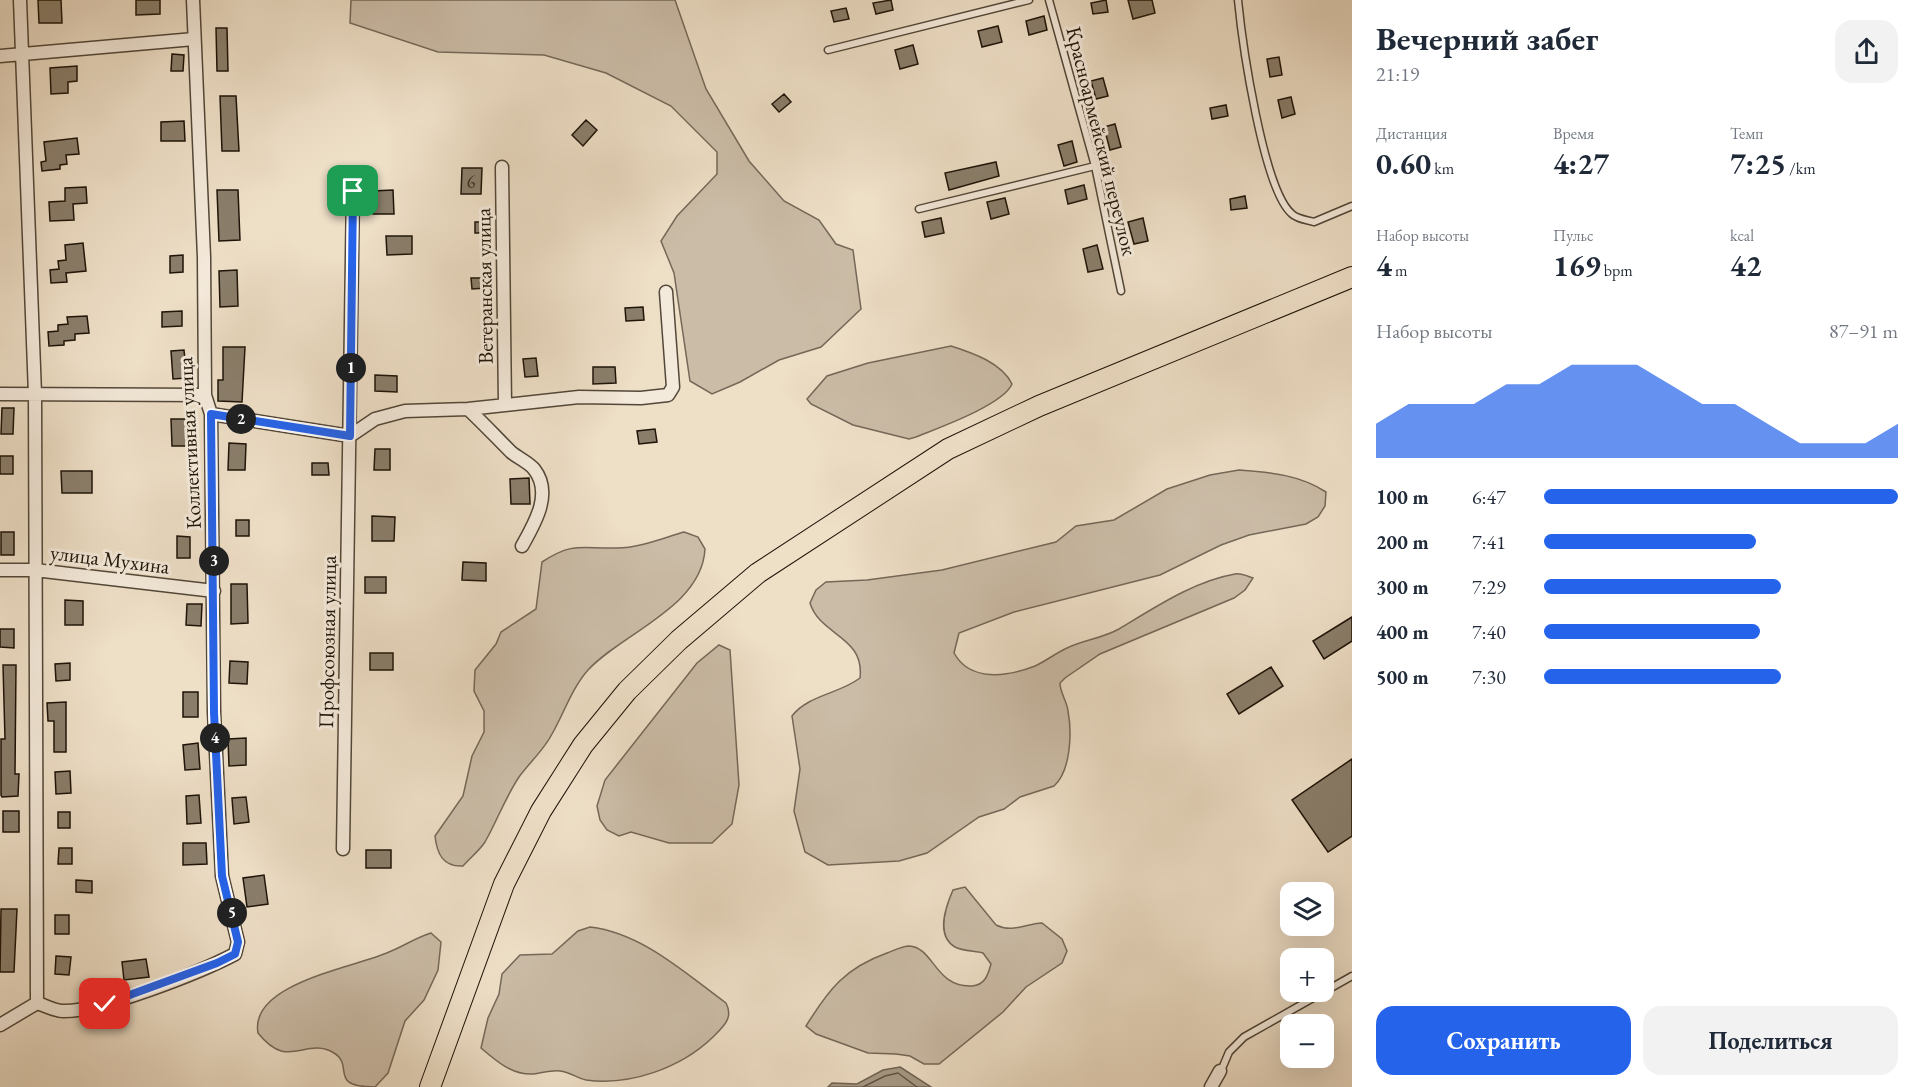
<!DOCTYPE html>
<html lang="ru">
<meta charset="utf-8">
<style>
:root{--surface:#fff;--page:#f2f2f3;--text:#1f2937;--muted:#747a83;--accent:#2563eb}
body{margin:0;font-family:"EB Garamond",serif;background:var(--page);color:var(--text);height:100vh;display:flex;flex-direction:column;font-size:22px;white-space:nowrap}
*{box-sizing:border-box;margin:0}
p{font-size:20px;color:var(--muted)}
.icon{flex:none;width:33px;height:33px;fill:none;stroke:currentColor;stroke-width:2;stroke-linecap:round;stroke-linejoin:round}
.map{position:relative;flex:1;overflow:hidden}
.drawer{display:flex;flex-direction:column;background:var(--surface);width:570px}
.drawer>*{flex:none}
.fabs{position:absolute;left:1280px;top:882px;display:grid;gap:12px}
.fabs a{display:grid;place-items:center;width:54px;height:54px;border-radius:12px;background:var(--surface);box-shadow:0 6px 24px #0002;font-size:30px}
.pin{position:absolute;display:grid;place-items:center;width:51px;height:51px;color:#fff;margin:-26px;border-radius:12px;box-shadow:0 3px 9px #0006}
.km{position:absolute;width:30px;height:30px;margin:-15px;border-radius:50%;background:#222;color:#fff;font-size:16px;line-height:30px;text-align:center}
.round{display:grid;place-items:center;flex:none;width:63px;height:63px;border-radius:18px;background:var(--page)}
.summary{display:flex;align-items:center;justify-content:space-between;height:102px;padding:0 24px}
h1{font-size:33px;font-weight:700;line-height:45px}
.stats{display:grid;grid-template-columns:repeat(3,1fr);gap:9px;height:102px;padding:6px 24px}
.stats div{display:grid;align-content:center}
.stats b{font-size:30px;font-weight:700}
.stats small{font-size:16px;font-weight:400}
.stats p{font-size:16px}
.chart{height:168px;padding:12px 24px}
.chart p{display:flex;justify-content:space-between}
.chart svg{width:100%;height:108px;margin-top:6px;fill:var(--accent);opacity:.7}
.button{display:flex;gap:12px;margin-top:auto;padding:12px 24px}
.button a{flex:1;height:69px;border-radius:18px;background:var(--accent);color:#fff;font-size:24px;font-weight:700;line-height:69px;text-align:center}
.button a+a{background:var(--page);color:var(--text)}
ul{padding:0 24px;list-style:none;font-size:20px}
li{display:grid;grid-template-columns:96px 72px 1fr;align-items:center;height:45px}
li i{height:15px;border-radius:8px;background:var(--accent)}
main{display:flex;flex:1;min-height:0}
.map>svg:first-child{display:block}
.green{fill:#cbbca7;stroke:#746858;stroke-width:1.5}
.water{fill:#a79a86;stroke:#706454;stroke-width:1.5}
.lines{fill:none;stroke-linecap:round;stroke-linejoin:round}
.shore{stroke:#625747;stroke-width:1.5}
.building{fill:#8a7e6b;stroke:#1e1408;stroke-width:1.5}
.lane-casing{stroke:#524738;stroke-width:9}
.street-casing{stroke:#524738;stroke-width:15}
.primary-casing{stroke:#1e1408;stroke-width:22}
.lane{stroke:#f4eadb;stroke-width:6}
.street{stroke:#f4eadb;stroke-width:12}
.primary{stroke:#eedfc7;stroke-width:20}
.route-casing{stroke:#fff;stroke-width:12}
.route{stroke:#2563eb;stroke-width:8}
.labels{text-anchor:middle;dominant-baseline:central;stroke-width:6;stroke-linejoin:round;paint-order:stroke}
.number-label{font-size:18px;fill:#392e21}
.street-label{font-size:21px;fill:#1e1408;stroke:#f4eadb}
</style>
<main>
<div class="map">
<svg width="1352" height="1087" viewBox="0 0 1352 1087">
<rect width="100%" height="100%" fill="#eedfc7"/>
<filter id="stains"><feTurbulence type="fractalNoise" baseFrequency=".00333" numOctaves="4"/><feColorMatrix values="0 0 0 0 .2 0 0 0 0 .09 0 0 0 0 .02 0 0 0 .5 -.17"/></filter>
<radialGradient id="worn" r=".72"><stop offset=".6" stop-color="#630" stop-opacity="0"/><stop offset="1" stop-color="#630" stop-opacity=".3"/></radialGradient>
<!-- green -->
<path class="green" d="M351 0H675L706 89 749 161 784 201 819 220 836 244 853 250 861 309 821 347 779 360 740 382 712 394 690 381 674 273 661 241 677 216 717 174V152L671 106 606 73 544 55 438 52 350 23Z
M951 346C973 353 1002 363 1012 384 1003 405 938 428 916 437L909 439 853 425 811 404 807 399 827 376 868 363Z
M1239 470C1270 472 1300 475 1326 492L1325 506 1318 517 1306 524 1249 535 1221 545 1160 575 1014 612 959 633 954 653C970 682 1007 677 1035 666 1046 661 1056 653 1067 648 1084 640 1103 638 1119 629 1154 608 1194 581 1235 574 1241 573 1247 576 1253 578L1245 590 1234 598 1100 654 1065 678 1060 683C1060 693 1067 701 1068 711 1072 732 1071 771 1054 786L1020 797 1004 809 979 817 927 853 899 861 828 865 805 852 794 811 800 769 792 716C808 695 839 694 860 678 865 636 820 636 810 603L816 590 826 582 867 580 942 570 1056 542 1076 526 1114 520 1167 489 1210 475Z
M684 532 698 537 705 549C702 607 622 633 588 670 572 688 564 713 552 734 544 750 529 763 519 777 505 798 497 821 485 842 479 851 470 858 463 866 443 867 437 854 435 836L463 796 472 756 484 732V711L474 691 475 670 496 644 501 632 536 609 542 562C574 541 582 549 617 548 639 548 663 538 684 532Z
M719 645 730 650 739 785 732 824 712 843H669L631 832 619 836 607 830 600 820 597 806 605 780 697 663Z
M965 887 996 925C1012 933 1025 924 1042 923L1062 939 1067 951 1062 963 1026 987 1003 1012 939 1064H924L910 1056 896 1054 868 1053 816 1034 806 1026C829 989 845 968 887 953 893 951 902 946 909 946 934 947 935 988 972 986 985 985 988 975 991 964L983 953C975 951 962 951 955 947 935 935 946 906 953 890Z
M590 927C642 933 685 973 726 1003 734 1018 723 1027 713 1037 681 1068 630 1086 586 1080 577 1078 570 1072 560 1071 551 1070 542 1073 533 1074 512 1075 496 1061 481 1048L488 1018 499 994 502 974 520 955 552 954 578 931Z
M431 933 441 942 438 970 424 1000 405 1021 388 1073 375 1087C327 1087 355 1066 334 1053 305 1036 289 1072 258 1033 249 983 357 967 389 952 404 946 415 938 431 933Z"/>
<!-- water -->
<path class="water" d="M900 1067 931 1087H828L832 1083 857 1084 883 1070Z"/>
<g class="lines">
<!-- shore -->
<path class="shore" d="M863 1087 885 1076 898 1073 917 1087"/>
</g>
<!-- building -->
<path class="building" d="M38 0H61L62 23H39Z
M136 0H160V14L136 15Z
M891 0 893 10 876 14 873 3Z
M1106 0 1108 12 1093 14 1091 3Z
M1128 0H1152L1155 13 1133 19Z
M846 8 849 19 834 22 831 11Z
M1044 16 1047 30 1029 35 1026 21Z
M998 26 1002 42 982 47 978 31Z
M216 28H227L228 71H217Z
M913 45 918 64 900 69 895 50Z
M172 54 184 55 183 71H171Z
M1279 57 1282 75 1270 77 1267 59Z
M77 66V81L68 82V93L51 94 50 68Z
M1103 78 1108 96 1096 99 1091 81Z
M784 94 791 102 779 112 772 104Z
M220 96H236L239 151H222Z
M1291 97 1295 114 1282 118 1278 100Z
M1226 105 1228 116 1212 119 1210 108Z
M586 120 597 130 583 146 572 135Z
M184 121 185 141H161V122Z
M1115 124 1121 147 1110 150 1104 127Z
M77 138 79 154 66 155 67 164 60 165V169L42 171 41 162 46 161 44 142Z
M1072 141 1077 162 1064 166 1058 145Z
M996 162 999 176 949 190 945 173Z
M462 168H482L481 194H461Z
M1084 185 1087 199 1068 204 1065 190Z
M86 187 87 203 73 204 74 220 50 221 49 202 65 201V188Z
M217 190H238L240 240 219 241Z
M393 190 394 214H373L372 191Z
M1245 196 1247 208 1231 210 1230 199Z
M1005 198 1009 214 991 219 987 202Z
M941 218 944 233 925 237 922 222Z
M1143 218 1148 241 1134 244 1128 222Z
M475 222H490V233H475Z
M386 236H412V254L387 255Z
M83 243 86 271 66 273 67 282 51 283 50 270 59 269 58 261 66 260 65 245Z
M1097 245 1103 269 1088 272 1083 249Z
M183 255V272L170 273V256Z
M237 270 238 306 220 307 219 271Z
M471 278H486V288L472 289Z
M643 307 644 320 626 321 625 308Z
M182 311V326L162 327V312Z
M87 316 89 333 75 334V340L64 341V345L49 346 48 332 58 331V325L68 324 67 317Z
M223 347H245L242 402 218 401V380H223Z
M184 350 187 378 173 379 171 351Z
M536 358 538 376 525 377 523 359Z
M593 367H615L616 383 593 384Z
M375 375 397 376V392L375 391Z
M2 408H14L13 434H1Z
M171 419H191V446H172Z
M655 429 657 442 639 444 637 431Z
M229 443 246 444 245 470H228Z
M375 449H390V470H374Z
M0 456H13V474H0Z
M312 463H328L329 475H312Z
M61 471H92V493H62Z
M529 478 530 504H511L510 479Z
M372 516 395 517 394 541H372Z
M236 520H249V536H236Z
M1 532H14V555H1Z
M177 536 190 537V558H177Z
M463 562 486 563V581L462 580Z
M365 577H386V593H365Z
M231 584H247L248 623 231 624Z
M65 600 83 601V625H65Z
M187 604H202L201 626 186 625Z
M1352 617V641L1324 659 1313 641Z
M0 629H14V648L0 647Z
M370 653H393V670H370Z
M230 661 248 662 247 684 229 683Z
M70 663V680L56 681 55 664Z
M3 665H16L15 774H19L18 796 2 797 1 795V739H5Z
M1271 667 1283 686 1239 714 1227 694Z
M183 692H198V717H183Z
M66 702V752H54V721H48L47 703Z
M246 738V765L229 766 228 739Z
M198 743 200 769 185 770 183 745Z
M1352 759V836L1328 852 1292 800Z
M70 771 71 793 56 794 55 772Z
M199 795 201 823 187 824 186 796Z
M246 797 249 822 234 824 232 798Z
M3 811H19V832H3Z
M58 812H70V828H58Z
M183 843H206L207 864 183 865Z
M59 848H72V864H58Z
M366 850H391V868H366Z
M264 875 268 904 247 907 243 878Z
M76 880 92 881V893L76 892Z
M1 909H17L14 972H0Z
M55 915H69V934H55Z
M56 956 71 957 69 975 55 974Z
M146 959 149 977 124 980 122 962Z"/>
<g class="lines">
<defs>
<path id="lane" d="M1049 0 1095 166 1121 291
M1238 0C1242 41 1263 190 1292 214 1297 219 1307 220 1314 222L1352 206
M828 50 1029 0
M919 209 1095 166
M1221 1071 1229 1052 1244 1037 1352 976"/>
<path id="street" d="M20 0 35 394 37 1003
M0 56 194 39
M502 167 505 405
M0 394 205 395
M468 409C483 423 497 438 511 452 518 458 528 462 534 469 553 493 535 523 522 546
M211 414 350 436 375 419 405 411 468 409 579 397 641 398 668 395 673 387 666 292
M0 570H35L214 591
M343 849 353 191
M0 1025 37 1003C44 1005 55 1011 63 1011 100 1012 201 972 235 954L238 942 222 876 214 712 211 414 205 395 204 257 193 0
M1211 1087 1220 1071"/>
<path id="primary" d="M430 1087 504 884 541 811 583 745 627 691 679 640 758 573 948 449 1039 406 1352 277"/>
</defs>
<!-- lane casing -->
<use href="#lane" class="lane-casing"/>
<!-- street casing -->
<use href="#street" class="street-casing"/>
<!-- primary casing -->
<use href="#primary" class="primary-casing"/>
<!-- lane -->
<use href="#lane" class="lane"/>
<!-- street -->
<use href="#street" class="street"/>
<!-- primary -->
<use href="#primary" class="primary"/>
</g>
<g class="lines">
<defs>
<path id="route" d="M105 1004 217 963 235 954 238 942 222 876 214 712 211 414 350 436 353 191"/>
</defs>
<!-- route casing -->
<use href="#route" class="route-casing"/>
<!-- route -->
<use href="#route" class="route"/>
</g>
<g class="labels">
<!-- number labels -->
<g class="number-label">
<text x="471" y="181">6</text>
</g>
<!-- street labels -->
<g class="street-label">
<text transform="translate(1102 141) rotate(76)">Красноармейский переулок</text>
<text transform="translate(484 286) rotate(-91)">Ветеранская улица</text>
<text transform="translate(189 443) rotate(-93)">Коллективная улица</text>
<text transform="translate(110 559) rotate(7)">улица Мухина</text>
<text transform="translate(327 642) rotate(-89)">Профсоюзная улица</text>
</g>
</g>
<rect width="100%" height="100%" filter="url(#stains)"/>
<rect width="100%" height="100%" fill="url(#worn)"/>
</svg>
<div class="fabs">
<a><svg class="icon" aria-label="layers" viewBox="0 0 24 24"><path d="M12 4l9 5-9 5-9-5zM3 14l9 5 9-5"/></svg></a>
<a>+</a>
<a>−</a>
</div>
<div class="pin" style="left:353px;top:191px;background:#1e9e55"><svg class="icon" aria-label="arrive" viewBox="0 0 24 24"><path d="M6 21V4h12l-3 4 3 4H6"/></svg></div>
<div class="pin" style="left:105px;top:1004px;background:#d93025"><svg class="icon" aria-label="check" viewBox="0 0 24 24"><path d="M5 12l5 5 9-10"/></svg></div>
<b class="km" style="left:351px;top:368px">1</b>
<b class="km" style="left:241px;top:419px">2</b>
<b class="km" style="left:214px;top:561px">3</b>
<b class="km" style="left:215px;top:738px">4</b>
<b class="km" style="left:232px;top:913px">5</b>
</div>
<section class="drawer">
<div class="summary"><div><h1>Вечерний забег</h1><p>21:19</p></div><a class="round"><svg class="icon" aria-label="share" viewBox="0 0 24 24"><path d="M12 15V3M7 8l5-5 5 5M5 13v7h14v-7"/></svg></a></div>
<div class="stats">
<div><p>Дистанция</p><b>0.60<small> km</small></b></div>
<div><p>Время</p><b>4:27</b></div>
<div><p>Темп</p><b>7:25<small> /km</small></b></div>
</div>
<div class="stats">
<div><p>Набор высоты</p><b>4<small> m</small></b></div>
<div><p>Пульс</p><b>169<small> bpm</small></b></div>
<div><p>kcal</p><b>42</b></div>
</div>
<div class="chart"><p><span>Набор высоты</span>87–91 m</p>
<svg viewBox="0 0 160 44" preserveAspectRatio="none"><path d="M0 44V30L10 22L20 22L30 22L40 14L50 14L60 6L70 6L80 6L90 14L100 22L110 22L120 30L130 38L140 38L150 38L160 30V44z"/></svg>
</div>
<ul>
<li><b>100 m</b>6:47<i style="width:100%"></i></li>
<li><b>200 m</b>7:41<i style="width:60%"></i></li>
<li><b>300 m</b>7:29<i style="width:67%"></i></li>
<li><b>400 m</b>7:40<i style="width:61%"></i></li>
<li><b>500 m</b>7:30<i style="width:67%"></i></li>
</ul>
<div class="button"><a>Сохранить</a><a>Поделиться</a></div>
</section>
</main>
